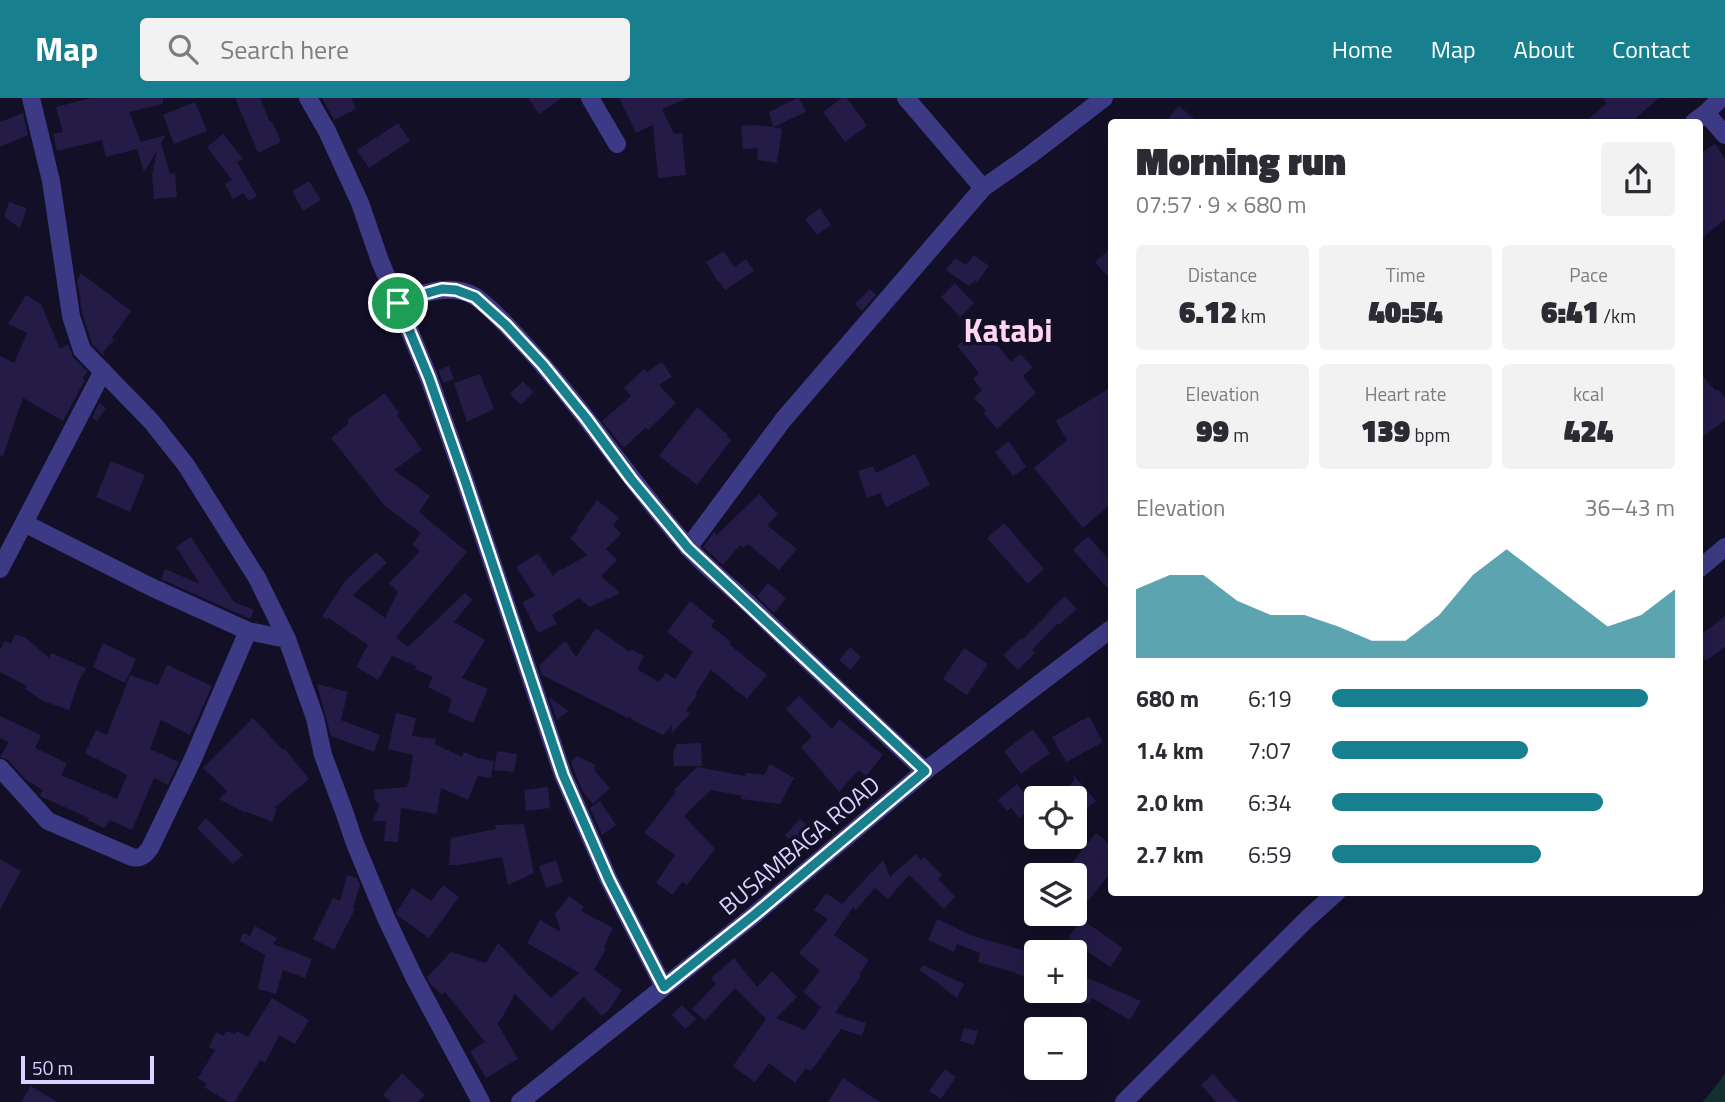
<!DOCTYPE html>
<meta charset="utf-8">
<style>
:root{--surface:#fff;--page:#f2f2f3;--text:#2b2b33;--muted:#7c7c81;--accent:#187f8f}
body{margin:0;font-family:"Titillium Web",sans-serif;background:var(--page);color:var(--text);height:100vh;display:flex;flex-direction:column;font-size:26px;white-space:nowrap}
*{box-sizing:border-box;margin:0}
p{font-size:23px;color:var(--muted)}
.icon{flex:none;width:38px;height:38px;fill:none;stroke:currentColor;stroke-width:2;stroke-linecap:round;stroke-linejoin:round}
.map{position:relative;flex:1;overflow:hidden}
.sheet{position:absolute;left:1108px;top:21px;width:595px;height:777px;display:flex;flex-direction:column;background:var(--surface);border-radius:7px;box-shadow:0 7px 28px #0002}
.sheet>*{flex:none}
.fabs{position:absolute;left:1024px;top:688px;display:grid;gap:14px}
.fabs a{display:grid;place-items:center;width:63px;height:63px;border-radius:7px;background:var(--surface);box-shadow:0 7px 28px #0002;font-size:35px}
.scale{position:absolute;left:21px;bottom:18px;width:133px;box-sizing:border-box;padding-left:7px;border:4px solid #d9d4ff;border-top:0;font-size:19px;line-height:24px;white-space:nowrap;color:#d9d4ff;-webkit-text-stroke:5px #130f26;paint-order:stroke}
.pin{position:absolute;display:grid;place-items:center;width:60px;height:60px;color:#fff;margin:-30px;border:4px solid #fff;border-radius:50%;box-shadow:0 2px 7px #0007}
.round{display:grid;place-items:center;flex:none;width:74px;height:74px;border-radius:7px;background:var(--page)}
.summary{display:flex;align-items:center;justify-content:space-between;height:119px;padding:0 28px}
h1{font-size:38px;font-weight:800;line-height:52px}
.metrics{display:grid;grid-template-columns:repeat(3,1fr);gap:10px;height:119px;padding:7px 28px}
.metrics div{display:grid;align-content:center;border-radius:7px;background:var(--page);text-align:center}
.metrics b{font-size:30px;font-weight:800}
.metrics small{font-size:19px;font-weight:400}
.metrics p{font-size:19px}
.chart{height:196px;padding:14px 28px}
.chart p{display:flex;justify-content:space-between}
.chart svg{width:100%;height:126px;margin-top:7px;fill:var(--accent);opacity:.7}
ul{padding:0 28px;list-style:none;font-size:23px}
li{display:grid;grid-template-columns:112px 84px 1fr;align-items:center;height:52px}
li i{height:18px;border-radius:9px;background:var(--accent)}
header{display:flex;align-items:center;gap:42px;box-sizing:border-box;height:98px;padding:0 35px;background:var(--accent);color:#fff}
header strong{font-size:33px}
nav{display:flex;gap:38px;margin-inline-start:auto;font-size:24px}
.search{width:490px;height:63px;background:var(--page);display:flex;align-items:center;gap:18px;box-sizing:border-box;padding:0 24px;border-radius:7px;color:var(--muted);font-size:26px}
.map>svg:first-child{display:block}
.green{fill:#12302f}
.building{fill:#241b47}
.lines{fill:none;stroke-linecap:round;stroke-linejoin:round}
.street{stroke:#3d3a85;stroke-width:18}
.route-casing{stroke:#fff;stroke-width:14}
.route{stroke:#187f8f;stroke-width:9}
.labels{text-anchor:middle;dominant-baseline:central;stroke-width:7;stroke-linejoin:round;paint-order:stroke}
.street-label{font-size:24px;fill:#d9d4ff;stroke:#130f26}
.district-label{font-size:32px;font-weight:bold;fill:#ffd6f0;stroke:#130f26}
</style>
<header>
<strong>Map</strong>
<div class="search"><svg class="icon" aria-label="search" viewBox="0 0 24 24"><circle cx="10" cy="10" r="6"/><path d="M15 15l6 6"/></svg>Search here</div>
<nav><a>Home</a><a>Map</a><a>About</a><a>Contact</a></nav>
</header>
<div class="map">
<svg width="1725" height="1004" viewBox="0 0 1725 1004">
<rect width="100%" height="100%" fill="#130f26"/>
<!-- green -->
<path class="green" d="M1725 976V1004H1703Z"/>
<!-- building -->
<path class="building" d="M91 0H163V6L129 14 141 44 166 37 161 45 170 76 175 75 177 99 154 101 152 77 157 53 144 74 137 51 106 59 102 42 57 53 53 36 63 34 56 9Z
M235 0H260L270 24 272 23 281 44 258 55Z
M322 0H351L356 11 334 22Z
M528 0H562L539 16Z
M619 0H688L662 11 674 36 682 35 686 77 658 80 653 27 636 35Z
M797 0H799L806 14 773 29 782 31 777 65 757 62 758 50 743 51 741 28 755 27 773 29 769 14Z
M842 0H847L867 28 845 44 823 14Z
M1603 0H1659L1631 24H1585L1606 6Z
M195 4 207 33 174 46 163 17Z
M1179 8 1198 24H1165Z
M23 15 28 37 0 49V24Z
M398 25 410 43 369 70 357 52Z
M223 36 243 61 237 64 257 98 249 103 243 95 233 101 225 86 232 82 207 49Z
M1715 46 1725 61V121L1699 143V56Z
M309 83 321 102 303 113 292 93Z
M9 104 27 110 20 130 4 119Z
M820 110 831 127 817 137 805 121Z
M1111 150V182L1095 164Z
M724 153 734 169 746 161 754 173 725 192 719 183 718 184 706 164Z
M974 157 989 168 977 184 975 182 969 188 946 172 955 160 966 167Z
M81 175 131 213 112 240 114 242 103 254 105 255 103 257 92 246 82 215 80 202 81 201 80 199 77 182Z
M955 185 974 205 960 219 941 199Z
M870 191 876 197 862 213 855 206Z
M26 197 41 206 60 251 68 246 73 259 88 274 82 280 85 282 63 323 23 300 3 358 0 357V258L14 265 27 235 8 226Z
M1042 221 1055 232 1045 243 1033 233Z
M982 228 1011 264 1020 256 1033 269 1023 278 1036 295 997 331 983 315 986 312 974 300 982 292 973 281 979 275 957 248Z
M662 264 672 279 659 287 676 305 648 332 646 329 624 350 602 323 631 298 624 290 644 271 647 274Z
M449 268 454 281 443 285 438 272Z
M1699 274 1716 293 1718 291 1725 300V322L1699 342Z
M480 276 494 311 467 324 454 285Z
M523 283 534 294 521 307 510 296Z
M1111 289V406L1083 430 1034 370 1067 342 1056 323Z
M385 295 399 315 397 317 422 352 394 372 430 398 419 414 467 454 396 539 408 549 465 495 472 502 454 524 485 542 462 580 488 591 473 625 448 614 452 601 428 589 433 579 415 571 416 568 392 558 378 582 356 569 368 547 329 520 327 522 322 518 345 483 376 454 387 465 353 497 385 520 398 494 389 485 420 453 412 446 421 435 385 408 331 340 349 325 347 322Z
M99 305 106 310 97 323 92 320Z
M697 309 728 337 727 339 731 342 697 387 659 358Z
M1009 343 1026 369 1013 378 995 354Z
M915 356 930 387 886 409 880 395 867 400 858 373 873 368 876 375Z
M111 363 145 377 130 414 96 399Z
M759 396 778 416 767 427 797 451 779 472 748 446 743 450 740 447 723 467 703 449 714 434 717 437Z
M597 402 619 420 613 427 621 436 606 451 617 462 601 478 620 495 590 509 579 500 552 517 557 526 538 535 522 504 535 498 516 469 538 455 553 478 560 471 561 472 587 457 570 440 578 432 576 431Z
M1004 425 1044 471 1028 486 987 440Z
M1088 438 1111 464V494L1073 452Z
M191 439 234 504 254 512 250 521 161 481 165 471 200 486 176 449Z
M768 485 786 500 774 515 757 498Z
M1065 498 1077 511 1059 527 1058 525 1032 552 1035 555 1018 572 1003 557 1021 540 1022 542 1049 515 1048 514Z
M690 503 715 523 711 528 731 544 729 546 767 577 747 601 711 572 695 596 697 598 686 612 690 616 672 635V628L663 637 634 623 629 618 628 620 542 577 539 568 565 543 576 559 596 530 630 554 631 551 644 558 637 571 659 584 666 575 675 581 693 554 667 534Z
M1725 518V549L1706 563 1699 554V538Z
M15 536 26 540 49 560 51 555 86 570 78 585 69 612 43 603 25 591 27 588 0 574V552L5 543 11 546Z
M103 545 136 561 125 585 93 569Z
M850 549 861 559 850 572 839 562Z
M964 550 988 566 967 597 943 581Z
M167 567 212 588 190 637 161 622 150 651 179 664 168 687 154 680 132 732 110 722 104 730 88 722 89 720 42 699 40 697 43 692 26 682 8 662 0 659 9 644 0 640V618L41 637 35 650 67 665 61 677 117 701 127 677 85 655 96 632 107 637 130 577 158 587Z
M317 586 348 594 341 622 380 637 374 654 331 638Z
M799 598 832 631 839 621 883 657 866 678 859 672 839 694 801 649 812 639 786 611Z
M549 599 568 613 557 622Z
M396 615 416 620 412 638 436 641 435 646 462 659 464 654 478 660 494 663 491 680 478 678 468 702 441 690 437 716 401 710 398 744 384 743 386 723H372L380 707 375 703 374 692 407 689 408 685H409L413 657 388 651Z
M1089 618 1103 644 1066 664 1052 639Z
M253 620 283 652 285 651 309 681 274 710 277 711 272 724 247 714 246 715 219 701 227 693 203 670Z
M1033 631 1050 655 1021 676 1004 653Z
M701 645 702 668H674L673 655 677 646Z
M497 653 517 656 514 674 494 672Z
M577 658 596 667 594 672 610 690 593 706 583 694 574 673 571 664Z
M770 666 794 680 780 706 741 701 742 698 711 692 684 718 715 751 687 787 682 784 673 797 656 785 675 757 644 735 676 694 674 692 697 669 745 678V675L764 677Z
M1074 678 1096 703 1074 722V700H1055L1074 683Z
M1017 686 1035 708 1019 720 1011 710 1007 713 998 702Z
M548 689 550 710 526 713 524 692Z
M600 703 616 727 602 737 590 710Z
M206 720 243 757 233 766 197 730Z
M800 721 817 736 801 753 785 737Z
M524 726 534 775 508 787 502 759 459 767H449L451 740 496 731 495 727Z
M1096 735 1111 747V774L1088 803 1074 792V777H1062Z
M916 756 921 762 924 759 942 777 938 781 955 799 944 811 909 777 888 801 875 790 856 812 853 809 834 837 869 862 859 876 861 878 835 915 866 925 862 938 841 931 818 964 810 973 806 970 795 985 769 965 755 984 733 968 766 921 735 890 705 923 692 911 716 886 711 880 734 860 757 889 772 873 797 899 776 920 805 932 821 909 803 894 820 873 799 855 828 821 814 812 826 795 842 806 883 762 890 779Z
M0 761 21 773 0 812Z
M556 762 563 784 546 790 539 768Z
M347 777 357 780 360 787 353 810 355 811 334 852 313 841 333 800 340 803Z
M443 787 459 799 429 840 398 818 396 815 412 790 431 803Z
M569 798 584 809 581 813 613 830 604 849 606 851 594 872 622 892 608 913 602 918 583 899 552 933 515 896 502 920 497 925 518 961 486 980 470 953 485 944 445 894 442 897 431 887 427 879 451 854 486 865 498 845 551 900 579 875 527 845 540 822 561 834 555 816Z
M937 821 973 838 1033 855 1026 879 1013 874 978 864 980 855 957 846 954 854 928 842Z
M1081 821 1123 850 1110 869 1068 840Z
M255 828 277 840 273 846 312 861 305 880 283 872 276 896 258 891 265 857 240 843 243 835 250 838Z
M923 867 964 886 957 900 920 872Z
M1074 874 1141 903 1130 922 1092 900 1089 906 1074 900Z
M272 900 309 922 295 946 279 937 265 965 260 962 235 1004H228L204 989 207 986 198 980 215 952 209 949 216 934 224 938 226 933 235 936 236 933 248 939Z
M682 907 696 921 685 931 672 917Z
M964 930 978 933 974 947 960 943Z
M945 971 956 979 941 1001 929 993Z
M402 975 425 997 418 1004H391L383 997Z
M1213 976 1238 1004H1216L1201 987Z
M843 980 880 1004H828Z
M31 988 57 1004H21Z"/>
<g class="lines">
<!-- street -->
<path class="street" d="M31 0 51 83 71 218 82 252 151 323 186 367 257 480 287 541 315 620 323 657 345 716 354 743 386 820 415 881 481 1004
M308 0 327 33 360 105 380 163 398 205C422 195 450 185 474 198 489 207 512 233 524 246 583 309 629 383 687 448 707 471 734 491 756 513 812 567 868 620 925 673
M590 0 617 46
M906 0 983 90
M1706 15 1725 37
M1694 24 1706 15 1721 0
M398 205 429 280 464 380 563 677 609 782 664 889
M24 425 151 489 248 533 287 541
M688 450 783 322 983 90 1030 57 1104 0
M0 471 103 273
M1699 471 1725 449
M0 670 48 723 132 759C141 761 145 757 150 750L192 663 248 533
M520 1004 754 817 925 673 1111 531
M1124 1004 1308 820 1337 794"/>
</g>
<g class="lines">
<defs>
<path id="route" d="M442 191 456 192 475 199 506 227 543 267 586 320 631 381 688 450 925 673 754 817 664 889 609 782 563 677 464 380 429 280 398 205 413 199Z"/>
</defs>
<!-- route casing -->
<use href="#route" class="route-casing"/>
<!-- route -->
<use href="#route" class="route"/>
</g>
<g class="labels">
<!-- street labels -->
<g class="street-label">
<text transform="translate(799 747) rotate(-40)">BUSAMBAGA ROAD</text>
</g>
<!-- district labels -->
<g class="district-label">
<text x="1008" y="232">Katabi</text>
</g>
</g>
</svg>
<div class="fabs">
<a><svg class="icon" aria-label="locate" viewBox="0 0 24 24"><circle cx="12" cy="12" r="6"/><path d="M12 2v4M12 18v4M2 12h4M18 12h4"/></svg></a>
<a><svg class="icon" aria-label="layers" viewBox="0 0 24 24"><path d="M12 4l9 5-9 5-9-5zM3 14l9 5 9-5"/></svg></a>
<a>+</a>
<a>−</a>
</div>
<div class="scale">50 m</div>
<div class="pin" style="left:398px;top:205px;background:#1e9e55"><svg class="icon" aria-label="arrive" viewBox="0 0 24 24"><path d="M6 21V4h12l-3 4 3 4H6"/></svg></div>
<section class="sheet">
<div class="summary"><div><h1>Morning run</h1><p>07:57 · 9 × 680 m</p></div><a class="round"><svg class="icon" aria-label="share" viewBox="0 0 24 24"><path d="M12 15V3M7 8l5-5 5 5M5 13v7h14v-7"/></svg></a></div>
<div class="metrics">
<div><p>Distance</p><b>6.12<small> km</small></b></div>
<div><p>Time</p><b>40:54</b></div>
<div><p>Pace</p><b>6:41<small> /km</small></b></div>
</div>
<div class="metrics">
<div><p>Elevation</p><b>99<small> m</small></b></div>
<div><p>Heart rate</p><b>139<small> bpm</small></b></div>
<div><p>kcal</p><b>424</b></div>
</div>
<div class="chart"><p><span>Elevation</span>36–43 m</p>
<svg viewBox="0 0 160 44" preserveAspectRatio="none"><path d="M0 44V20L10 15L20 15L30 24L40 29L50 29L60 33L70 38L80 38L90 29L100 15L110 6L120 15L130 24L140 33L150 29L160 20V44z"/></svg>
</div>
<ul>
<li><b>680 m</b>6:19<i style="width:92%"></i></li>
<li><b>1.4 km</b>7:07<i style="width:57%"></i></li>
<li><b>2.0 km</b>6:34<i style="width:79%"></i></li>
<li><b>2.7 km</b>6:59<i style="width:61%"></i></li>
</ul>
</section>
</div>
